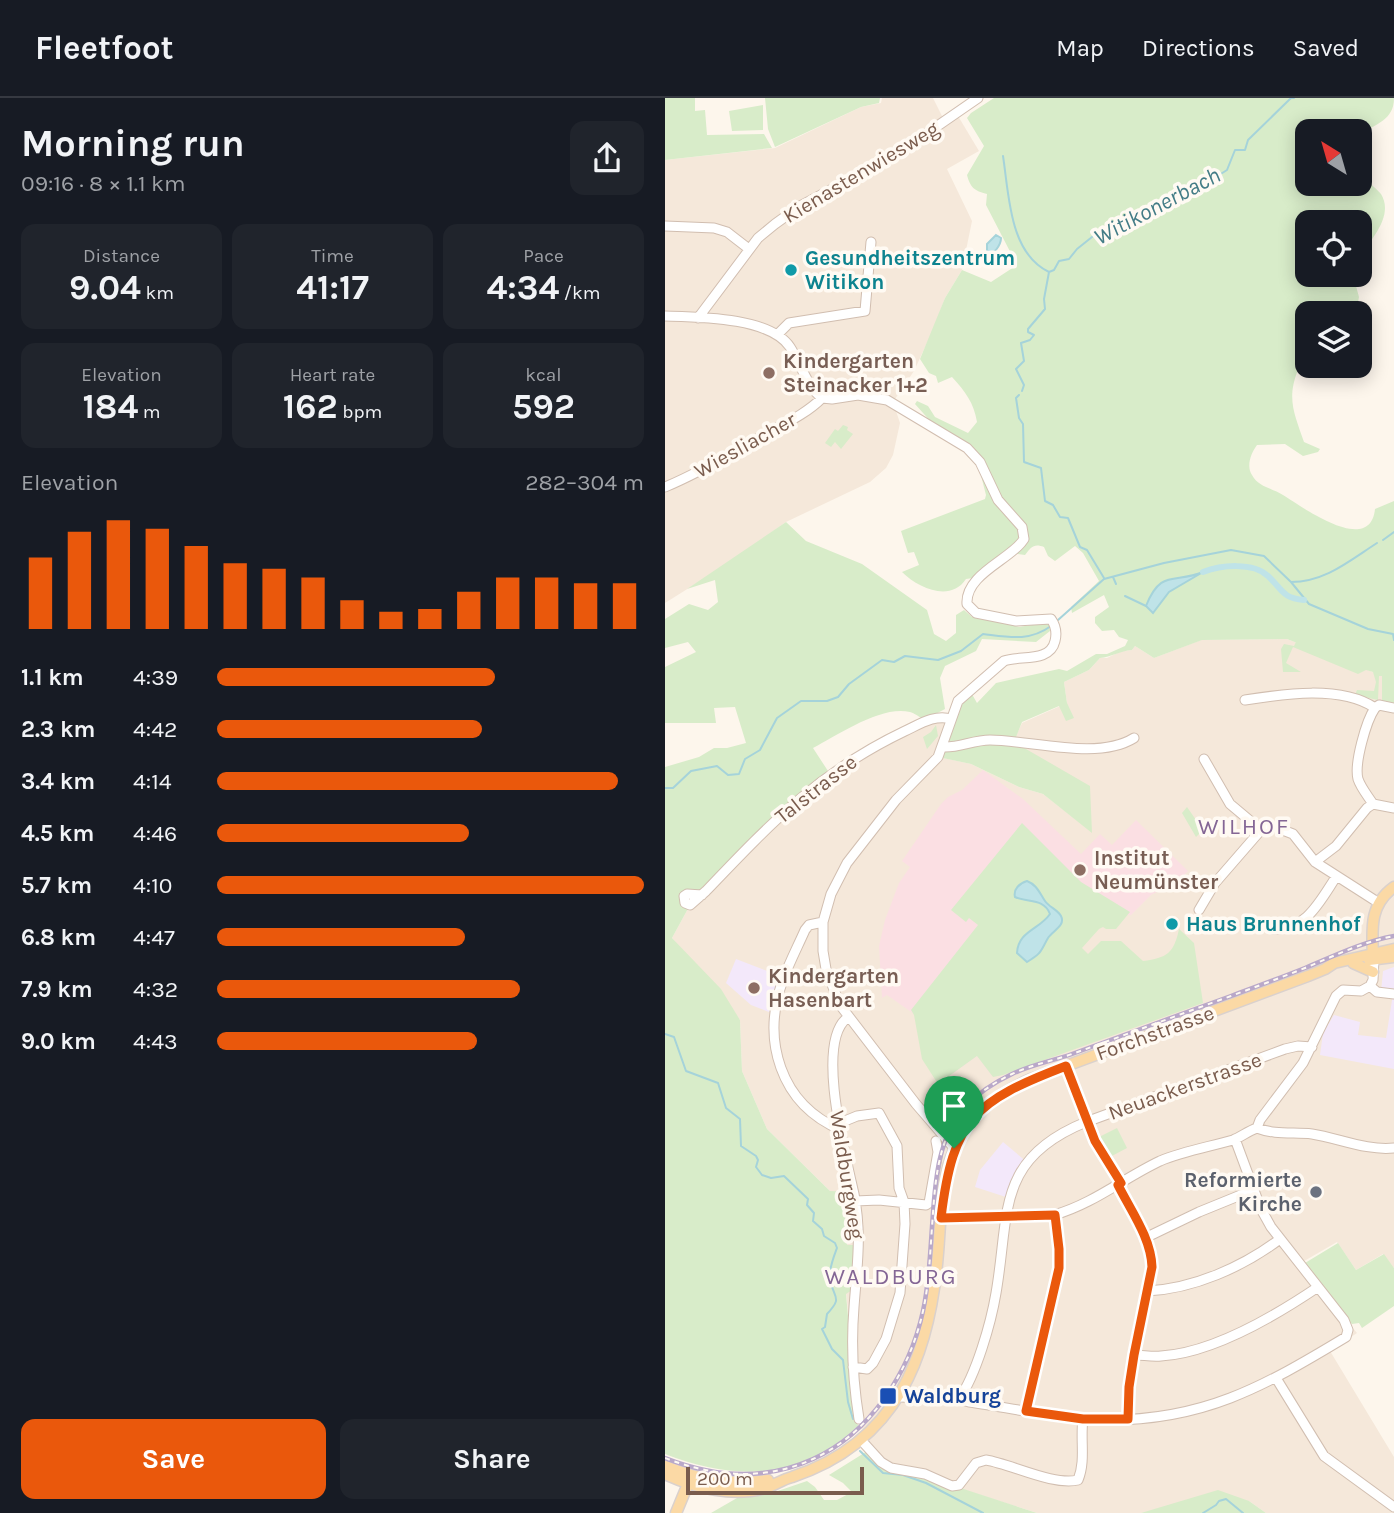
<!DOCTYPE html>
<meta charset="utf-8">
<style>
:root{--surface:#171b24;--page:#20242c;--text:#f1f3f6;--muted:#9ea1a6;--line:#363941;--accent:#ea580c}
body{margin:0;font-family:Karla,sans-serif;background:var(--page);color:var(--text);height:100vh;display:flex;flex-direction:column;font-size:26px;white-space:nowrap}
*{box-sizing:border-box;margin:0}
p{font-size:23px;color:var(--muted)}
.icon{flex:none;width:38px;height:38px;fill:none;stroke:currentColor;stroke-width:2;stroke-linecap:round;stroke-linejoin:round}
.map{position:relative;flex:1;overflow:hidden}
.side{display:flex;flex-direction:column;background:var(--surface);width:665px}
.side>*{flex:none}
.needle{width:46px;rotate:323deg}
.fabs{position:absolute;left:630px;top:21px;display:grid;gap:14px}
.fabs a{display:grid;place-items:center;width:77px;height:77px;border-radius:14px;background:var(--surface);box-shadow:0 4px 18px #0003;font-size:35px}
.scale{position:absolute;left:21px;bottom:18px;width:178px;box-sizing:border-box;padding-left:7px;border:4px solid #7a5c4d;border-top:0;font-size:19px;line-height:24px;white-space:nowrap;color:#7a5c4d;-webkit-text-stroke:5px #fffaf3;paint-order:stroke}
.pin{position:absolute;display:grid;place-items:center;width:60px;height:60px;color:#fff;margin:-72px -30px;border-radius:50% 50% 50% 0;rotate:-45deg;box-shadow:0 0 7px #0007}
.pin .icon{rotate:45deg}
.round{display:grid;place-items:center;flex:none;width:74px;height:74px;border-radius:14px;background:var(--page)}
.overview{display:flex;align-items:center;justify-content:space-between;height:119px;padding:0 21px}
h1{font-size:38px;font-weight:700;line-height:52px}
.stats{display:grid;grid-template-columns:repeat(3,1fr);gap:10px;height:119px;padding:7px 21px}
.stats div{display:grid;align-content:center;border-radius:14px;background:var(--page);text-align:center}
.stats b{font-size:35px;font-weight:700}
.stats small{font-size:19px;font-weight:400}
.stats p{font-size:19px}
.chart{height:196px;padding:14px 21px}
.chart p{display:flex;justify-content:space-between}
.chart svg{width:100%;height:126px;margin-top:7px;stroke:var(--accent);stroke-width:6}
.button{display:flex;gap:14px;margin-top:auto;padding:14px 21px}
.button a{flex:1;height:80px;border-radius:14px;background:var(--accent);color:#fff;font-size:28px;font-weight:700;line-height:80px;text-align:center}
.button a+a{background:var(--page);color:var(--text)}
ul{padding:0 21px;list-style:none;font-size:23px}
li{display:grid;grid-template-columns:112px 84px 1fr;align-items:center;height:52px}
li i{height:18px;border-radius:9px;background:var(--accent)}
header{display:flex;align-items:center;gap:42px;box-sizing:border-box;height:98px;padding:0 35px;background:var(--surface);border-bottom:2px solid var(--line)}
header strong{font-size:33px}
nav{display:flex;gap:38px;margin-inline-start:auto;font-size:24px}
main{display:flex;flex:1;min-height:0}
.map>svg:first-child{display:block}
.residential{fill:#f5e8da}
.education{fill:#f3e8fa}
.medical{fill:#fbdfe3}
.green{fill:#d8ecc9}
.water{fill:#bfe3e8;stroke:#a5d3da;stroke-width:2}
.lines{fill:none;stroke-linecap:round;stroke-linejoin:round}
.stream{stroke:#a5d3da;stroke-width:2}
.canal{stroke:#bfe3e8;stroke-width:6}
.minor-casing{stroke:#d1beb0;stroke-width:11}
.major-casing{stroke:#dad1cd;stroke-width:13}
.minor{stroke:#fff;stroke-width:9}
.major{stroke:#fbd9a5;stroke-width:10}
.rail-casing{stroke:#b9a8c9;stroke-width:4.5}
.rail{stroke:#fffaf3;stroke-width:2;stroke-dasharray:5;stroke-linecap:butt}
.route-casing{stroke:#fff;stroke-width:14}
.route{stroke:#ea580c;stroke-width:9}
.culture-dot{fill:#0f9aa8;stroke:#fffaf3;stroke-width:2.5}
.education-dot{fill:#8d6e63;stroke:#fffaf3;stroke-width:2.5}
.worship-dot{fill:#6b7280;stroke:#fffaf3;stroke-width:2.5}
.transit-dot{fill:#1a4fb4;stroke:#fffaf3;stroke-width:2.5}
.labels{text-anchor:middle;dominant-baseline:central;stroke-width:7;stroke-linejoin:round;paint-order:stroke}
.street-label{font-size:21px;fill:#7a5c4d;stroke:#fffaf3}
.culture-label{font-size:21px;font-weight:bold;fill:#0d838f;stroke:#fffaf3;text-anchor:start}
.education-label{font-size:21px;font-weight:bold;fill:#785e54;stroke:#fffaf3;text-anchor:start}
.worship-label{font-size:21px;font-weight:bold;fill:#5b616d;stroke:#fffaf3;text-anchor:end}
.transit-label{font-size:21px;font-weight:bold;fill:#164399;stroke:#fffaf3;text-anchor:start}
.water-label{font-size:23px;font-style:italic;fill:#437c86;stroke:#fffaf3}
.neighbourhood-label{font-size:23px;letter-spacing:2px;fill:#846695;stroke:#fffaf3}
</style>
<header>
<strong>Fleetfoot</strong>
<nav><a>Map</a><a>Directions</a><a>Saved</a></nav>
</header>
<main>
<section class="side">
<div class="overview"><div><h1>Morning run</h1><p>09:16 · 8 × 1.1 km</p></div><a class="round"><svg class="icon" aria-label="share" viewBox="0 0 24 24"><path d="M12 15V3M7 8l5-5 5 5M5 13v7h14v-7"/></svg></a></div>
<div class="stats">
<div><p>Distance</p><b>9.04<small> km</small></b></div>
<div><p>Time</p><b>41:17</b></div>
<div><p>Pace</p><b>4:34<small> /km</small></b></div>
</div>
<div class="stats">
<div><p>Elevation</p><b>184<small> m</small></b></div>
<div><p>Heart rate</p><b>162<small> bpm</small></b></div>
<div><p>kcal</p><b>592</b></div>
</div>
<div class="chart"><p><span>Elevation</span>282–304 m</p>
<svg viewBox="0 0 160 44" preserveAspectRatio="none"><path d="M5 44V19M15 44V10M25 44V6M35 44V9M45 44V15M55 44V21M65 44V23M75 44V26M85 44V34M95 44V38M105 44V37M115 44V31M125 44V26M135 44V26M145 44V28M155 44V28"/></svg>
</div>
<ul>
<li><b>1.1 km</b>4:39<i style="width:65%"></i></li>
<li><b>2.3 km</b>4:42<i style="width:62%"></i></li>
<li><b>3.4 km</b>4:14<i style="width:94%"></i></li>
<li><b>4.5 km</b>4:46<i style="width:59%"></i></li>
<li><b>5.7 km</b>4:10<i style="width:100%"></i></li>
<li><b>6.8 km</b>4:47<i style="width:58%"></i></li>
<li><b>7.9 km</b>4:32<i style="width:71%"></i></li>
<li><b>9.0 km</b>4:43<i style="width:61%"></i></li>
</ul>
<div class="button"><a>Save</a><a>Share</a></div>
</section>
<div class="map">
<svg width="729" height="1415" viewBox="0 0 729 1415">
<rect width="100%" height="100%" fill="#fdf6ec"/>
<!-- residential -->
<path class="residential" d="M217 0H268L281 26 293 18 314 53 282 71 307 123 297 172 280 200 268 232 249 273 228 304 235 325 228 357 221 370 205 384 121 424 59 468 0 505V62L110 50 196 9 216 5Z
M622 541 718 578 729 606V1170L718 1156 691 1172 672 1144 634 1166 692 1235 665 1253 729 1359V1415H601L584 1403 476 1415H372L221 1367 201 1341 194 1321 179 1175 165 1093 102 1031 77 973 75 922 7 840 25 807 105 726 163 673 246 630 286 621 274 659 306 666 354 689 378 696 427 734 348 644 357 625 402 605 399 584 424 572 435 560H442L456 553 467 552 470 548 489 560 536 542Z"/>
<!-- education -->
<path class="education" d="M71 861 115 878 104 914 86 907 61 885Z
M729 869V971L655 957 658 935 669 917 695 924 693 937 721 940 728 896 716 894 718 873Z
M338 1044 363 1065 344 1100 310 1089 315 1072Z"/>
<!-- medical -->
<path class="medical" d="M318 672 358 701 416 756 435 736 447 747 471 722 523 773 512 784 486 797 466 817 436 816 328 979 312 958 273 986 252 918 222 897 217 900 214 848 220 822 234 785 245 769 237 763 276 706 283 699 297 692Z"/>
<!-- green -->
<path class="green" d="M0 0H30V13L40 12 42 37 99 36 107 50 0 62Z
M100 0H215L214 5 196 9 110 49 103 31Z
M329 0H729C729 22 711 26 695 36V33H642V86H695V77C702 83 710 89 716 96 729 117 707 141 695 157V124H642V177H688L694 199 691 215H642V268H646L633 272C621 301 630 317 639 344L655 351 653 354 638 358 620 346 592 347C586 355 581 368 587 377 593 389 607 390 618 397 636 408 705 459 710 411L729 403V606L717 604V578H714L713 602 690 597 692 592 709 593 711 584 708 574 701 572 693 576 628 549 621 565 636 574H618L616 551 619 546 629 548 631 544 678 563 622 541 537 542 489 560 470 548 467 552C455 553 446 559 435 560L424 572 399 584 402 605 409 620 401 623 394 608 357 624 349 644 425 688 427 735 378 696 354 689 306 666 273 659 288 613 304 591 312 605 331 585 394 571 402 573 431 556H442L460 548 463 542 454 539 449 532 437 533 430 525V519L444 509 439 497 407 515 406 509 434 483 418 455 410 448 390 463 383 458 379 449C369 445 366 449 360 457L340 454 308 480 301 481C286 504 254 491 237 474L254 467 249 454 243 455 236 433 320 401 321 397 309 350 267 325 250 306 252 303 263 308 270 319 303 335 312 324C309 305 300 293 287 279L273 285 271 278 264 275 255 261 280 200 297 172 326 184 352 167 321 107 322 96C309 93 305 89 302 77L319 48 302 20 306 15Z
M98 7V32L67 33 64 13Z
M178 327 183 329 182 332 188 336 176 351 170 344 166 349 160 345 170 331 173 333Z
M121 424 141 443 197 466 262 512 269 536 281 543 291 535V517L299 512 307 519 327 521 354 529 384 524 385 533 371 544 317 541 311 553 280 568 275 580 280 611 259 622C255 619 249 615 245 614 216 607 173 637 148 650L163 673 128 704 25 807 7 840 56 891 75 922 77 973 102 1031 165 1093 187 1094 182 1147H191L190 1190 181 1196 193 1328C136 1383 70 1383 0 1356V669L34 659 49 650H62L81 645 70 609 49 610 51 625H0V569L31 554 23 544 0 550V521L24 506 43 512 53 504 50 482 22 491Z
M271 627 273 638 262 651 258 639 266 634Z
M522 709 538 732 531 739 517 715Z
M357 725 416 784 465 814 451 831H441L438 829 434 831 417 850 423 856 436 843H456L478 863C502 860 509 855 514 831L529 845 538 905 338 977 328 979 312 958 273 986 257 961 249 917 246 912 313 827 304 820 301 824 286 812Z
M452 1030 462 1050 443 1060 432 1040Z
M673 1145 691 1172 719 1156 729 1170V1208L697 1230 694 1225 687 1226 683 1222 640 1165Z
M204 1352 216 1364 372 1415H46L72 1400 104 1396 142 1383 150 1389 159 1402H172L187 1394 178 1385 164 1377Z
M553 1392 584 1403 601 1415H476Z"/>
<!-- water -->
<path class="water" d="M331 137 336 140C336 147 329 156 322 159V146Z
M538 474 504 494 488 515 481 508C496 470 510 486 538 474Z
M362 783C372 787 374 794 380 803 384 809 393 812 396 818 401 828 387 833 383 840 375 854 377 855 362 864L352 855C353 833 374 832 385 816 379 800 363 805 350 799 348 791 355 785 362 783Z"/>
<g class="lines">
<!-- stream -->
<path class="stream" d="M338 58C344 96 344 155 384 174
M357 293 359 287 351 271 359 263 356 245 365 242 369 237 363 234V231L380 211 379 201 384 174 389 172 394 163 404 161 412 151 432 135 478 115 491 114 506 103 521 98 562 72 570 52H580L583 42 626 0H629
M354 297 351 300 354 320 358 326 359 364 376 370 380 403 388 407 395 419 403 420 415 449 422 452 439 480
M718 442 729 434
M448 479 451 486
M626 484C660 484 684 463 712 445
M460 498 481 508
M393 522 439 481 499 465 566 452 599 458 626 484 644 506 703 531 728 536 729 542
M0 690H8L26 673 52 668 63 677 74 676 80 661 95 652 112 620 136 603H162L173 599 184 586 217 562 229 564 240 558 273 562 296 553 318 536C343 539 364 544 386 528
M0 936 9 939 21 973 53 985 61 1010 75 1021 76 1048 91 1058 93 1062 91 1069 97 1077 106 1080 119 1078 143 1101 142 1107 149 1115 148 1123 157 1131 159 1138 170 1145 172 1150C169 1158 163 1173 165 1182 169 1201 178 1199 162 1216L160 1229 157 1231 167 1251 178 1262 183 1304 188 1321
M195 1353 218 1375 238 1377 261 1385 318 1415
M538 1415 551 1407 554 1403 561 1401 578 1415"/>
<!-- canal -->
<path class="canal" d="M538 474C556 467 588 464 603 478 618 492 617 500 639 502"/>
<defs>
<path id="minor" d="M0 128 49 130 62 134 84 151
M0 218C33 219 105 219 125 249 135 264 142 289 157 300L167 301 193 297 222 302 302 350 315 364 333 402 357 429 359 441 356 445C341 463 300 478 302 506L311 515 351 523 386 521C391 528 392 535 390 543 385 565 355 557 339 563L293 603 273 659 231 702 182 765 166 796 158 824V853L161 871 175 907 251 1006 289 1050
M33 220 93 140 110 126 135 108 229 58 313 0
M113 236 124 225 200 213 206 144
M0 389C32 376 62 358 92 341 114 328 139 318 157 300
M580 602C618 596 676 587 710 610L714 607 729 610
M278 649C294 650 308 642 325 642 366 642 432 663 469 640
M539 661 565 706 596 732
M708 706C703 698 696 690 693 681 689 666 701 623 710 610
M708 706 729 710
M596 732 610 729 628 736 650 764 714 805
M650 764 671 748 702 710 708 706
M37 797 22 796 19 798 20 805 25 807 41 793C106 725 154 674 240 633 255 626 270 616 286 621
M534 812 550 785 596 732
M158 824 144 827 140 832C133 848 124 865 118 882 96 942 115 1006 176 1032
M608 831C641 833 655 803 671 779
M705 888 712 894 729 896
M182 920C150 945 181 1059 189 1096 197 1137 192 1168 189 1209 186 1246 188 1284 194 1321
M401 968 430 1043 456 1085
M175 1025 192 1018 214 1015 232 1048 234 1090 239 1104 240 1126 235 1195 221 1241 208 1265 202 1271 188 1269
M592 1030C610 1037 628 1034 647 1036 673 1040 702 1053 729 1050
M452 1087C466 1113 486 1140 487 1169 476 1219 462 1270 463 1321
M190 1103 214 1102 261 1107 264 1105 273 1054 271 1043
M276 1120 389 1117C428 1106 459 1080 495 1063 519 1053 544 1049 568 1042 576 1039 583 1033 592 1030L595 1022 638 965 671 898 678 892 696 893 705 888 708 882 709 861
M480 1140 534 1114 588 1092
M482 1193C528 1191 578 1169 615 1141
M469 1257C478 1257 487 1259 496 1258 548 1255 610 1218 653 1189
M611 1280 659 1358 729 1409
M234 1299 294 1301 304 1304C348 1310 392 1321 436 1322 537 1324 598 1289 681 1239L683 1232 679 1222 606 1129 596 1111 570 1041
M294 1301C311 1277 326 1225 331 1195 345 1115 330 1061 421 1024L620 951 633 948 647 949
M361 1313 394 1169V1151L389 1117
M196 1342 216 1364 226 1370 260 1376 287 1388 294 1387 311 1365 321 1362C346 1366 388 1388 413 1382 421 1363 415 1341 418 1321"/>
<path id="major" d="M708 859C707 831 704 807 729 789
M704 862 729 859
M688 865 708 874
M0 1368C38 1383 62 1387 103 1382
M0 1376C30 1390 70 1400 103 1389 111 1386 119 1381 127 1379 233 1344 265 1257 273 1155 276 1121 275 1081 290 1050 306 1015 332 996 366 981L643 878 660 871 669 865 729 851
M11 1415 25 1381"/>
</defs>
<!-- minor casing -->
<use href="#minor" class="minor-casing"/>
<!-- major casing -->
<use href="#major" class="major-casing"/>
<!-- minor -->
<use href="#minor" class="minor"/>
<!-- major -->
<use href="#major" class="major"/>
<defs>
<path id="rail" d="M0 1360C49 1379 100 1383 148 1361 206 1335 245 1273 258 1213 264 1186 265 1157 267 1129 270 1088 271 1042 300 1009 313 995 330 984 347 976 366 967 387 963 407 956 460 937 513 917 566 898 590 889 615 880 640 870 669 858 697 844 729 838"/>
</defs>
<!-- rail casing -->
<use href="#rail" class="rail-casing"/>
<!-- rail -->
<use href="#rail" class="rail"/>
</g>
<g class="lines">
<defs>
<path id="route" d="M401 968 430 1043 456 1085 453 1087C466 1113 486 1140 487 1169L469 1257 464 1289 463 1321H418L361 1313 394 1170V1151L390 1117 276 1120C288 1020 310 1003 401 968Z"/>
</defs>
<!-- route casing -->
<use href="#route" class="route-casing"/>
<!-- route -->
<use href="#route" class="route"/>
</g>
<!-- markers -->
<g class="culture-dot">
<circle cx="126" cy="172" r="7"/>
<circle cx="507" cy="826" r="7"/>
</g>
<g class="education-dot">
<circle cx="104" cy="275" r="7"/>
<circle cx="415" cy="772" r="7"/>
<circle cx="89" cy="890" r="7"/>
</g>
<circle class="worship-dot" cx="651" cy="1094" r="7"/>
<rect class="transit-dot" x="214" y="1289" width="18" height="18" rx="3.5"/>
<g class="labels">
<!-- street labels -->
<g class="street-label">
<text transform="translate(196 74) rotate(-31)">Kienastenwiesweg</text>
<text transform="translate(80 347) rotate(-29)">Wiesliacher</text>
<text transform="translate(151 691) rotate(-38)">Talstrasse</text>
<text transform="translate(490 935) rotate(-20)">Forchstrasse</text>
<text transform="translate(520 988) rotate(-20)">Neuackerstrasse</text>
<text transform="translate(182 1077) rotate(81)">Waldburgweg</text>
</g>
<!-- culture labels -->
<g class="culture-label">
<text x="140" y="160">Gesundheitszentrum<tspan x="140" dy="24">Witikon</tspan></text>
<text x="521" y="826">Haus Brunnenhof</text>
</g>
<!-- education labels -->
<g class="education-label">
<text x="118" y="263">Kindergarten<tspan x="118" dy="24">Steinacker 1+2</tspan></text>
<text x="429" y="760">Institut<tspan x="429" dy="24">Neumünster</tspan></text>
<text x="103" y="878">Kindergarten<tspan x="103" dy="24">Hasenbart</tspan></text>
</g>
<!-- worship labels -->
<g class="worship-label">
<text x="637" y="1082">Reformierte<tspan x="637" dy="24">Kirche</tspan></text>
</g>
<!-- transit labels -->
<g class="transit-label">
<text x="239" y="1298">Waldburg</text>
</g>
<!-- water labels -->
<g class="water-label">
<text transform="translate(492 108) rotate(-28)">Witikonerbach</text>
</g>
<!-- neighbourhood labels -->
<g class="neighbourhood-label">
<text x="579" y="728">WILHOF</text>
<text x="226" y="1178">WALDBURG</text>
</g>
</g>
</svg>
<div class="fabs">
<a><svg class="needle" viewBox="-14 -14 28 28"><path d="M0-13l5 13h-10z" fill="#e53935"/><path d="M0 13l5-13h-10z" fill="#9ea1a6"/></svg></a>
<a><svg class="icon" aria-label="locate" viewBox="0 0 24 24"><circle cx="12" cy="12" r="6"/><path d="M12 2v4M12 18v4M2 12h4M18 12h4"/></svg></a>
<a><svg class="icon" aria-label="layers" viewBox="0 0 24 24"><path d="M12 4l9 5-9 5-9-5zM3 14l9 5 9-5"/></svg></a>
</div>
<div class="scale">200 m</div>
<div class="pin" style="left:289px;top:1050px;background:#1e9e55"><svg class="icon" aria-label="arrive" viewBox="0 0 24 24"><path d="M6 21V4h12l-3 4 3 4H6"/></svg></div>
</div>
</main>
